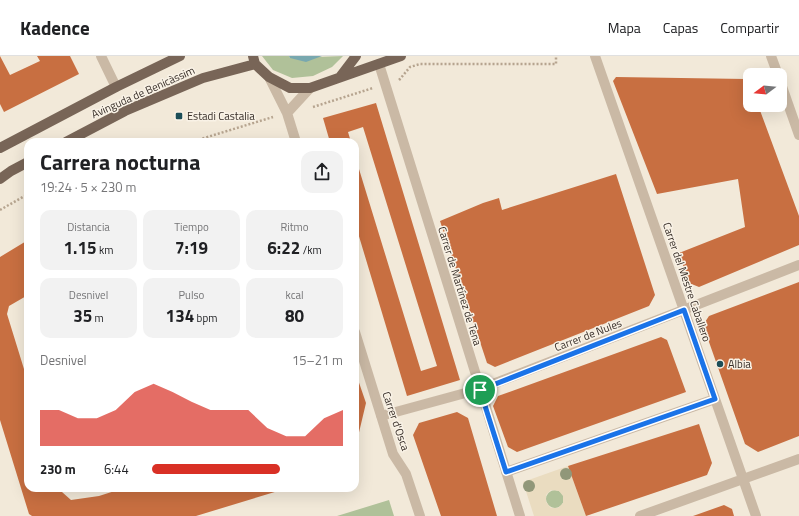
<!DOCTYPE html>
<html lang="es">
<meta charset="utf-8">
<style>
:root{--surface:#fff;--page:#f2f2f2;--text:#202124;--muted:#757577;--line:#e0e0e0;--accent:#d93025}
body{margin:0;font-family:"Titillium Web",sans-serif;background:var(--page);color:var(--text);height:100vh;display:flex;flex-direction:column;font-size:15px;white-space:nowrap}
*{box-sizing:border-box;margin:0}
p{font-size:13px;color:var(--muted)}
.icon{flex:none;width:22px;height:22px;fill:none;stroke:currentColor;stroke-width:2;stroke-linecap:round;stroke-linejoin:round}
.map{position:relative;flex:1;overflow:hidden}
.side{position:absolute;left:24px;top:82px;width:335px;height:354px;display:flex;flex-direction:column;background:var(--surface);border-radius:12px;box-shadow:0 4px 16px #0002}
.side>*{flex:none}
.needle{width:26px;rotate:254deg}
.buttons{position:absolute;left:743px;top:12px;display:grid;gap:8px}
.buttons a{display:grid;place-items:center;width:44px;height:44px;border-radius:8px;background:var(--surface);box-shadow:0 4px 16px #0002;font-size:20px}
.pin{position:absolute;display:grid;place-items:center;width:34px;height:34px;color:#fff;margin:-17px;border:2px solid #fff;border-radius:50%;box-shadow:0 1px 4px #0007}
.round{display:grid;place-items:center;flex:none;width:42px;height:42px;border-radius:12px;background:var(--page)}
.headline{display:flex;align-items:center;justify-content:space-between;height:68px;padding:0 16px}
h1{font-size:22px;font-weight:700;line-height:30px}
.stats{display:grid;grid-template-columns:repeat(3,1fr);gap:6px;height:68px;padding:4px 16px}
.stats div{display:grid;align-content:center;border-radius:10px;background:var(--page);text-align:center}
.stats b{font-size:17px;font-weight:700}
.stats small{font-size:11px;font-weight:400}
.stats p{font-size:11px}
.chart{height:112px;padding:8px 16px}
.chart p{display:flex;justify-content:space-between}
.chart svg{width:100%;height:72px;margin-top:4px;fill:var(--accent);opacity:.7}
ul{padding:0 16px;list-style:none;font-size:13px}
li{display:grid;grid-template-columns:64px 48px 1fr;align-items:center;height:30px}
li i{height:10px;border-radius:5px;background:var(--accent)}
header{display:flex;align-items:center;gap:24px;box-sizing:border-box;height:56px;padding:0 20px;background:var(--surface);border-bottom:1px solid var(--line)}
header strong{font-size:19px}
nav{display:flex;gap:22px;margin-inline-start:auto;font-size:14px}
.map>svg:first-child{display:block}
.green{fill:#b0c199}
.plaza{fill:#eadcc0;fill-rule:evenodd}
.water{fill:#78a8af}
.building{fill:#c86f41}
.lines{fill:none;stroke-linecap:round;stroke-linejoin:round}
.path{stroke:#b6a48f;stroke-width:2.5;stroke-dasharray:2 2;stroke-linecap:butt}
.minor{stroke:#cab9a5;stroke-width:10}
.major{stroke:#786557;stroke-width:10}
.tree{fill:#919779}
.route-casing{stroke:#fff;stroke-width:8}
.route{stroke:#1a73e8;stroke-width:5}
.poi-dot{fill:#1c4e58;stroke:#f9f2e6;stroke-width:1.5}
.labels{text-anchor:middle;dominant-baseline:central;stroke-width:3;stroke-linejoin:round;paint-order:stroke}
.street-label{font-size:11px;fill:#362d27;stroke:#f9f2e6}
.poi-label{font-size:11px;fill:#362d27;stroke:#f9f2e6;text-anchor:start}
</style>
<header>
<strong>Kadence</strong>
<nav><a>Mapa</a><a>Capas</a><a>Compartir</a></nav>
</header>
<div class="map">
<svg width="799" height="460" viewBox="0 0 799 460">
<rect width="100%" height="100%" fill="#f2e9d9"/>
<!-- green -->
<path class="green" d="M262 0H289L290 2 343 0 332 11 313 20 292 22 273 14Z
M546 443a9 9 0 1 1 18 0a9 9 0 1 1-18 0Z
M389 444 394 460H337Z"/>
<!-- plaza -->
<path class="plaza" d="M568 410 586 460H534L523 426ZM551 434 559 435 563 440V447L558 452H551L546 446V439Z"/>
<!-- water -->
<path class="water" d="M289 0H322L306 6 290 2Z"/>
<!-- building -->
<path class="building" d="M0 0 10 19 40 5 37 0H70L79 18 4 56 0 48Z
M616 21 746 23 750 27V49H758L799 160V189L699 231 689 227 679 197 745 171 738 123 657 138 613 25Z
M376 47 460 324 407 340 355 167V100L421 315 437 310 363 71 348 76 351 86H330L323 62Z
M616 118 655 239 649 250 495 311 487 307 440 165 483 147 499 142 502 154Z
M28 184V239L9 250 7 258 28 326V432H61L62 436 71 444 99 440 124 432H288L196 460H32L29 458 0 364V201Z
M799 226V380L758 396 745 388 703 269 709 260Z
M661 281 667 284 686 336 517 396 508 391 493 350 498 340Z
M355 315 366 347 356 389H355Z
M457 356 468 362 497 460H441L413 379 419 367Z
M699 368 712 407 707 419 586 460 568 410Z
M724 449 732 453 734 460H693Z"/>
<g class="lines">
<!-- path -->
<path class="path" d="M399 24 400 23 410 11 420 8H556V0
M313 51 373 32
M191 86 273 61
M0 154 28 138"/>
<!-- minor -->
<path class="minor" d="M101 0 116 31
M595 0 756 460
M771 0 778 19
M379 8 520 460
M269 21 287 57 296 86
M780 25 799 79
M287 57 310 32
M355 276 393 398 406 418 420 460
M381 360 480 333 799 209
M506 416 715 343
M640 460 799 403"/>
<!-- major -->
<path class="major" d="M253 0 255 8 269 21 290 32H310L401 0
M340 21 356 0
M66 86 125 55 203 22 255 8
M0 92 116 31 180 0
M0 123 11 115 28 106"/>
</g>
<!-- trees -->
<g class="tree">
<circle cx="566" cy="418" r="6"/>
<circle cx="529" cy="430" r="6"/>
</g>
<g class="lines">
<defs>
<path id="route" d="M684 254 715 343 506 416 480 334Z"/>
</defs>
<!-- route casing -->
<use href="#route" class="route-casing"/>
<!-- route -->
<use href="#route" class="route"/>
</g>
<!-- markers -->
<g class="poi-dot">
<rect x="175" y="56" width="8" height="8" rx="2"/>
<circle cx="720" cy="308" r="4"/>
</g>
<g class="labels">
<!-- street labels -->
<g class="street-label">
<text transform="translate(143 36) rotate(-24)">Avinguda de Benicàssim</text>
<text transform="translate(687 226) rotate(71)">Carrer del Mestre Caballero</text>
<text transform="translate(460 230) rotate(73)">Carrer de Martínez de Tena</text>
<text transform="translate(588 279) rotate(-21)">Carrer de Nules</text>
<text transform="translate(396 365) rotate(71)">Carrer d'Osca</text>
</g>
<!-- poi labels -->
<g class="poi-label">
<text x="187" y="60">Estadi Castalia</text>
<text x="728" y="308">Albia</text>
</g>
</g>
</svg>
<div class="buttons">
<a><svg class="needle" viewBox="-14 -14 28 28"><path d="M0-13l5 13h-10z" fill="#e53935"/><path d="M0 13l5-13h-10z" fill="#757577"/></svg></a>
</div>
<div class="pin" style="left:480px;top:334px;background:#1e9e55"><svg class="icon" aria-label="arrive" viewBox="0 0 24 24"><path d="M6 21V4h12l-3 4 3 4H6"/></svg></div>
<section class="side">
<div class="headline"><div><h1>Carrera nocturna</h1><p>19:24 · 5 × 230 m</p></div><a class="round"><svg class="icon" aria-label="share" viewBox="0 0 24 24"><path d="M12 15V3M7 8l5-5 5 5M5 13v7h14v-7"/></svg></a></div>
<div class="stats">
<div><p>Distancia</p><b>1.15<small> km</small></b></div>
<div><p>Tiempo</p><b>7:19</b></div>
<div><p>Ritmo</p><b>6:22<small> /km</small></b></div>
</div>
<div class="stats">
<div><p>Desnivel</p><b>35<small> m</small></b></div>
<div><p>Pulso</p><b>134<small> bpm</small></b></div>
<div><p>kcal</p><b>80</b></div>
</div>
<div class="chart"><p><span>Desnivel</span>15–21 m</p>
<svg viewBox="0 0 160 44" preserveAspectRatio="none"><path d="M0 44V22L10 22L20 27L30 27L40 22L50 11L60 6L70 11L80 17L90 22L100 22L110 22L120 33L130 38L140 38L150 27L160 22V44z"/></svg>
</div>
<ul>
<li><b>230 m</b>6:44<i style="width:67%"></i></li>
</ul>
</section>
</div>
